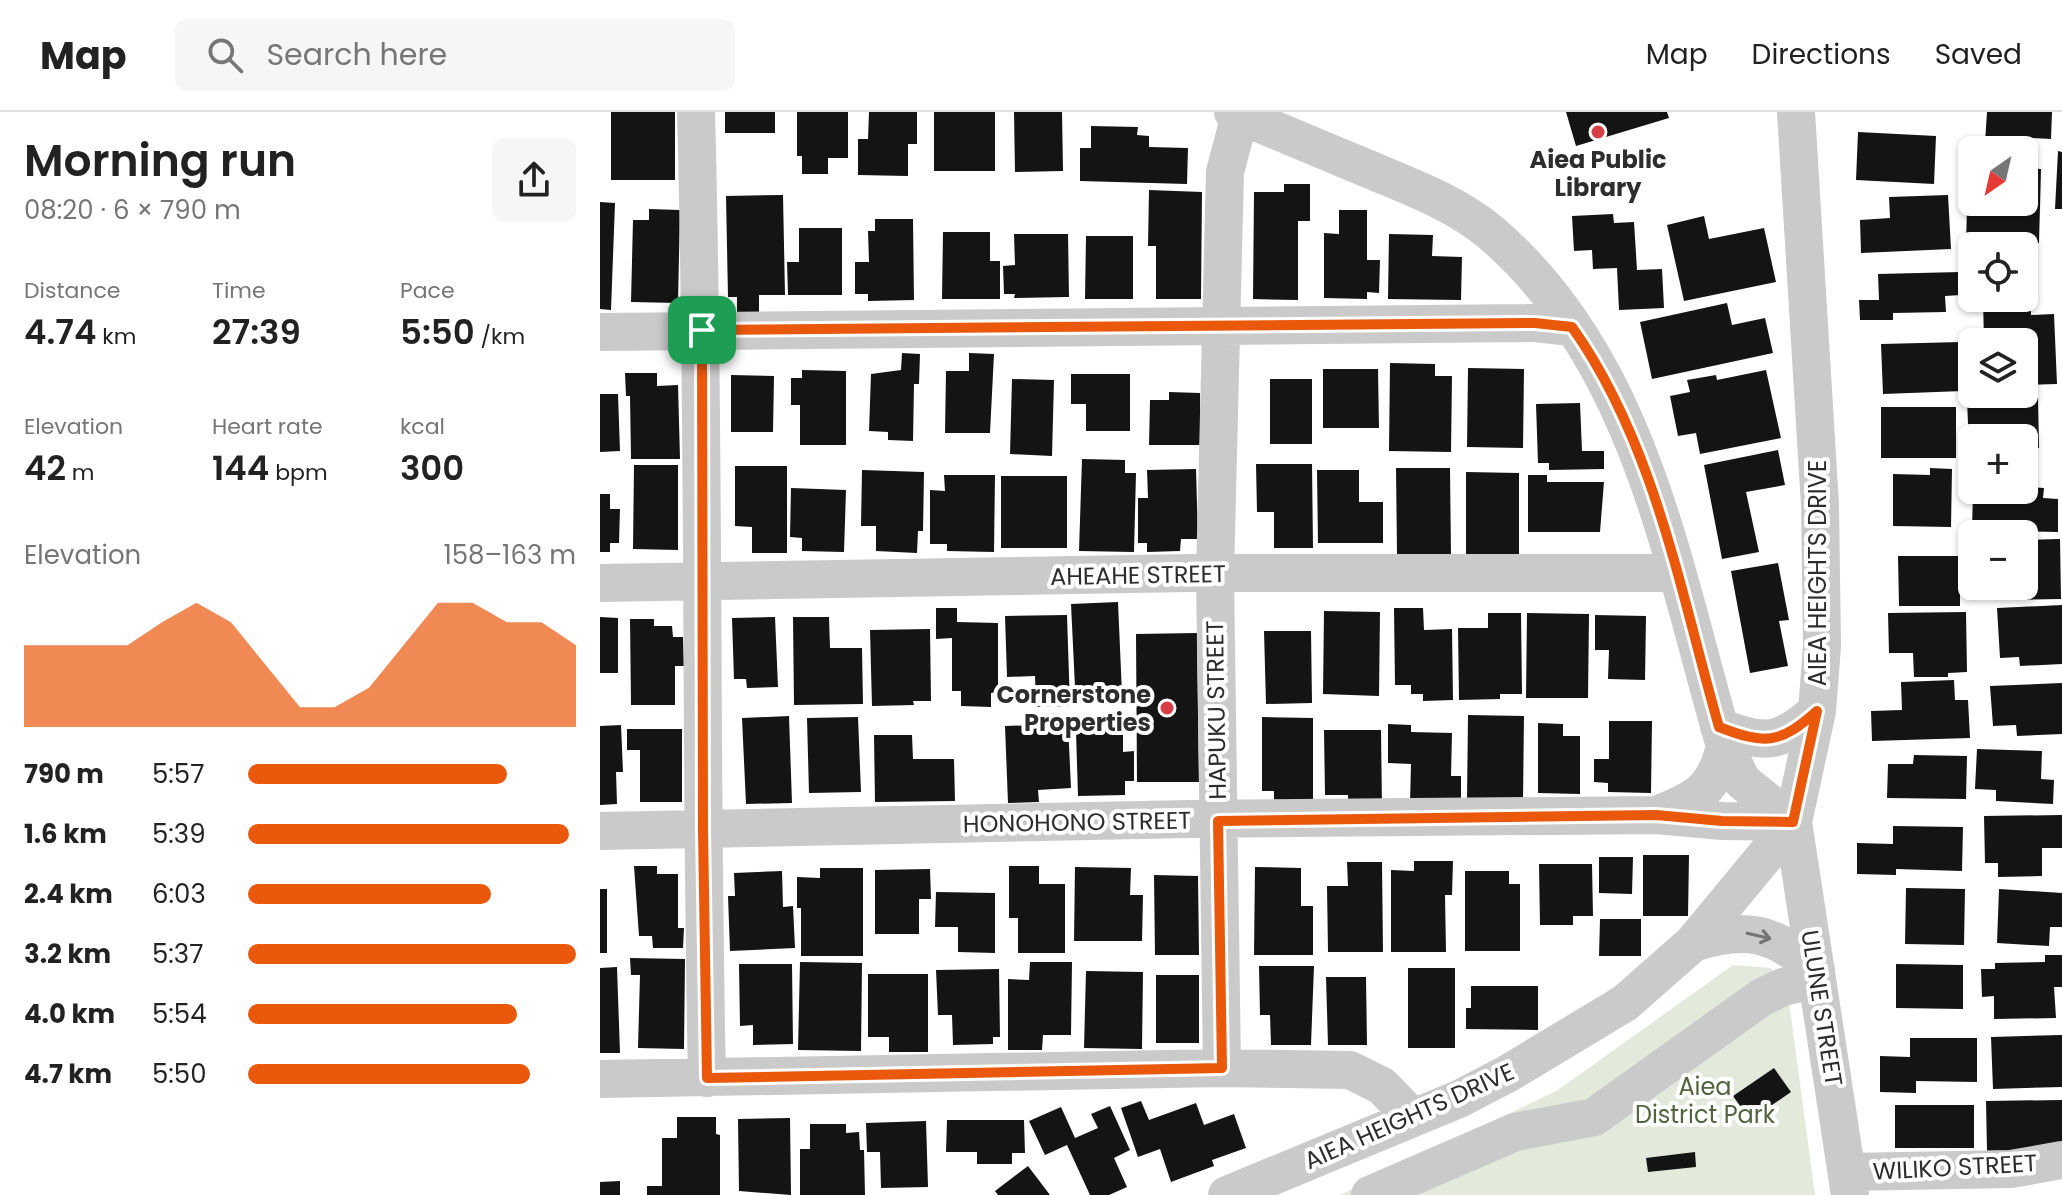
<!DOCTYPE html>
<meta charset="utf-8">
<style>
:root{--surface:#fff;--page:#f6f6f6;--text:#222;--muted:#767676;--line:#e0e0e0;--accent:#ea580c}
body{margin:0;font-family:Poppins,sans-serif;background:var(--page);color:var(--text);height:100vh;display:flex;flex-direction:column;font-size:30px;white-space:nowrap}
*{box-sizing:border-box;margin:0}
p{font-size:26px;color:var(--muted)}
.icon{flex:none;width:44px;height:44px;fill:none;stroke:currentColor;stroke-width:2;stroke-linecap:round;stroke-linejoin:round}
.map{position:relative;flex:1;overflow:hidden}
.side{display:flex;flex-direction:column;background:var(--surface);width:600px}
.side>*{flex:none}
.needle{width:52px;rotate:214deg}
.fabs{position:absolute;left:1358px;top:24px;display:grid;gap:16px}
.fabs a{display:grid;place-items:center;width:80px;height:80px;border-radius:12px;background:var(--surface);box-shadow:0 2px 6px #0004;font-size:40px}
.pin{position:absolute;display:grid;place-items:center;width:68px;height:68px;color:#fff;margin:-34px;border-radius:16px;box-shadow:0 4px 12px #0006}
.round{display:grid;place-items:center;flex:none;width:84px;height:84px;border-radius:12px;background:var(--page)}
.summary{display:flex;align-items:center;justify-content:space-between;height:136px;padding:0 24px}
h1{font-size:44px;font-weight:600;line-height:60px}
.metrics{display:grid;grid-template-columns:repeat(3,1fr);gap:12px;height:136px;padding:8px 24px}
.metrics div{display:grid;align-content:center}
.metrics b{font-size:34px;font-weight:600}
.metrics small{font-size:22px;font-weight:400}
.metrics p{font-size:22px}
.chart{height:224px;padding:16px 24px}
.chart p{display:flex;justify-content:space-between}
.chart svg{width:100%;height:144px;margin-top:8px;fill:var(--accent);opacity:.7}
ul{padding:0 24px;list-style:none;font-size:26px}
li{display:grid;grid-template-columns:128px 96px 1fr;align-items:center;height:60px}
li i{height:20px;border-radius:10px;background:var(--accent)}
header{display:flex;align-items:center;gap:48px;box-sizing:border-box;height:112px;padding:0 40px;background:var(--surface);border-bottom:2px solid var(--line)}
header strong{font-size:38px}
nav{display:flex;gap:44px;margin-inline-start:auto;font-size:28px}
.search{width:560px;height:72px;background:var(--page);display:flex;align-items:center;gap:20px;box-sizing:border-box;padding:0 28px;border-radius:12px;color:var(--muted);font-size:30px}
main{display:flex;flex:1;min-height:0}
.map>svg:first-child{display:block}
.green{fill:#e3e9db}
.building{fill:#141414}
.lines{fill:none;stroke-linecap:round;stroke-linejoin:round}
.minor{stroke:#cacaca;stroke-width:38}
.oneway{stroke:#747474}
.route-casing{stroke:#fff;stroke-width:16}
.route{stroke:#ea580c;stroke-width:10}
.poi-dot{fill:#d63d47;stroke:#fff;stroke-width:3}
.labels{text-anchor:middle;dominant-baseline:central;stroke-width:8;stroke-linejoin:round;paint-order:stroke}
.poi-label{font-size:24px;font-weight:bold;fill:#2d2d2d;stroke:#fff}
.street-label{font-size:24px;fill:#2d2d2d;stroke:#fff}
.park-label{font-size:24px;fill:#50643e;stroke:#fff}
</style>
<header>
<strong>Map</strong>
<div class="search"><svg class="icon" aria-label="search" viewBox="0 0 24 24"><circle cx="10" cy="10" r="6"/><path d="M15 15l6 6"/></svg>Search here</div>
<nav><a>Map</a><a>Directions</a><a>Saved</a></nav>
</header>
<main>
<section class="side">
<div class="summary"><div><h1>Morning run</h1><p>08:20 · 6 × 790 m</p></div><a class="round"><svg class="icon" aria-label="share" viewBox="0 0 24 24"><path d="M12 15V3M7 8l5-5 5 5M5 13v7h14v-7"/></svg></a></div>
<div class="metrics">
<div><p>Distance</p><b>4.74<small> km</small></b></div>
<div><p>Time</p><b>27:39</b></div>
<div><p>Pace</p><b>5:50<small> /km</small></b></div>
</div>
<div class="metrics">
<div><p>Elevation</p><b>42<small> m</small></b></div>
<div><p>Heart rate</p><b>144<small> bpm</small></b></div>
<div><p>kcal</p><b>300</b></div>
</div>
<div class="chart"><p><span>Elevation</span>158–163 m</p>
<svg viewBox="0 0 160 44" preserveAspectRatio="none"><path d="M0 44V19L10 19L20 19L30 19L40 12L50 6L60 12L70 25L80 38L90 38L100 32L110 19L120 6L130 6L140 12L150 12L160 19V44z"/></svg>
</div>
<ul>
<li><b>790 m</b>5:57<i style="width:79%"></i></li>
<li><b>1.6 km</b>5:39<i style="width:98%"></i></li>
<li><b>2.4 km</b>6:03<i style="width:74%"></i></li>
<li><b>3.2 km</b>5:37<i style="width:100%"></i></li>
<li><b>4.0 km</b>5:54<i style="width:82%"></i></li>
<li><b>4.7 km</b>5:50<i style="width:86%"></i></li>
</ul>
</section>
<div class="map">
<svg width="1462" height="1083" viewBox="0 0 1462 1083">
<rect width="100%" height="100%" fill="#fff"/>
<!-- green -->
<path class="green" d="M1133 853 1171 856 1188 882 1215 1083H740L958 978Z"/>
<!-- building -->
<path class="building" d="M11 0H75V68H11Z
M125 0H175V21H125Z
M197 0H248V46H228V62H202V44H197Z
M269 0H317V32H308V64L258 63V27H268Z
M334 0H395V59H334Z
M414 0H462L463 59 415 60Z
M966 0H1067L1069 6 976 34Z
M1387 0H1452L1451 27 1417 25 1416 32 1385 30Z
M491 14 538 15 537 23 549 24V35L588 36 587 72 480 69V36H491Z
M1258 20 1336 24 1334 72 1256 68Z
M1458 39 1462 40V97H1455Z
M1424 56 1441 57 1439 131 1397 130V134H1372V173H1365L1367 94 1424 90Z
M684 72H710V109H698V188L653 187 654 80H684Z
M549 78 602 80 601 187H556V134H548Z
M183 83 185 183H159V201H137V185H128L126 84Z
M1348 83 1351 137 1261 141 1260 108 1290 106 1289 85Z
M0 90 15 91 11 198 0 197Z
M49 97 80 98 78 191 31 190 33 108H49Z
M739 98H767V148H780L779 181 767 180V187L724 186V121L739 122Z
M1013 102 1014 111 1034 110 1037 158 1062 157 1064 196 1019 198 1017 156 993 157 992 138 974 139 972 104Z
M1104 104 1109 127 1164 116 1176 170 1084 189 1067 113Z
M275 107H313L314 188 268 189V182H255V150H269L268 119H275Z
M199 116H242V183H188L187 150H199Z
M343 120H390V149H400V187H342Z
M414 122H468L469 185 414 186 415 182H404L403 154 415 153Z
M789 122 833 123 832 144 862 145 861 188 788 187Z
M486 124H533V187H485Z
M1360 160 1361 183 1345 184 1346 200 1293 201V208H1260L1259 188H1279L1278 162Z
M1431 184V203L1454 202 1457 272 1424 273V230H1384L1383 186Z
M1127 191 1132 213 1165 206 1173 241 1052 267 1040 210Z
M1362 230 1363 279 1283 282 1281 232Z
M302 241 320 242 319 272H314L313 329 288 328V320L269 319 271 262 301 258Z
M369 241 394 242 390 321H345L346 259H369Z
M790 251 835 252V264H852L851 340 789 339Z
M868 256 924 257 923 336 867 335Z
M723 257H778L779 316H723Z
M202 258 246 259V333H200V293H191V266H202Z
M1166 258 1181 326 1100 342 1096 321 1078 324 1070 284 1090 280 1087 268 1116 263 1117 268Z
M25 261H57V274L78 273 80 347H31L30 284H26Z
M471 262H530V319H486V292H471Z
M131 263 174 264 173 320H131Z
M412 267 454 268 452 344 410 342Z
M670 267H712V332H670Z
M569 280 600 281V333H549L550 288H569Z
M0 282H18L20 339 0 340Z
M1438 284 1439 336 1424 337V326H1372V338H1369L1367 286Z
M980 291 982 339H1004V357L949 358V351H938L936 292Z
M1281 295H1356V346H1281Z
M1178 338 1185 373 1146 380 1159 440 1122 447 1104 353Z
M482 347 525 348V361H536L534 440 479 439Z
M656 352H712L713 436H674V400H657Z
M34 353H78V438L33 437Z
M135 354H187V441H152V415L135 414Z
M796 356H850L851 443 797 442Z
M1330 356 1352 357 1351 415 1293 414V362L1330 363Z
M1424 356 1430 357V375L1444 376 1443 386 1458 387V420L1372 418 1373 378H1424Z
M596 357 598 427H581L580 439 547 440V431H538V386H548L547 358Z
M262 358 324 360 323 419H318L317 441 276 439V414H261Z
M717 358H759V390H783V431H718Z
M866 360 919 361V443L866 442Z
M344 363H395L394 440 347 439V432H330V378L345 379Z
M928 363H947V370H1004L1000 420H928Z
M401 364H467V436H401Z
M191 376 246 378 244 440 202 439V426L190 425Z
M0 382H10V397H20L19 431H10V440H0Z
M1460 427 1461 487 1413 488V474H1424V428Z
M1298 444H1360V494H1299Z
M1178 451 1189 508 1179 509 1188 554 1150 561 1131 459Z
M518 490 522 582 491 583V575H475L471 492Z
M1462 493V552L1420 554 1419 545 1400 546 1397 496Z
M336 496H357V510L398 511V580L391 581V595L361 594V579H352V526L336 527Z
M794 496H823L824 518 852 517 853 588 823 589V582H811V573H795Z
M724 499 780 500 779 584 723 582Z
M1366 500 1367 560 1348 561V565H1314L1313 541H1289L1288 501Z
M888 501H921L922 582H900V587L859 588 858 516H888Z
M927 501 989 502 988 586H926Z
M467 503 470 594 436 595 435 564 407 565 405 504Z
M995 503 1046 504 1045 568 1008 567 1009 538H995Z
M0 505 18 506V561H0Z
M175 505 178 575 147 576 146 567H134L132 506Z
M193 505H229L230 536H262L263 592 194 593Z
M30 507H54V514H72L73 525H83L84 554H75V593H31Z
M330 517 331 589H313L314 593 272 594 270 518Z
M664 519H711L712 591 666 592Z
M597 521 599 670H537L536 522Z
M1354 568 1355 588H1368L1370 626 1272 629 1271 599 1302 598 1301 570Z
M1462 571V622L1417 624 1416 613 1393 614 1390 574Z
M868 603 924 604 923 689 867 688Z
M189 604 192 691 146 692 142 606Z
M258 605 261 680 209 681 207 606Z
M662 605 713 606V692H674V679H662Z
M1009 609H1052L1051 681 1008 680V671L994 670V647H1009Z
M938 611 963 612V624H980V682L938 681Z
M468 612 471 676 438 678 439 690 408 691 405 614Z
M788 612 811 613V620L852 621 851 664H861V692L810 691 811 652 788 651Z
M21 613 23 660H16L17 692 0 693V614Z
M27 617H82V690H40V638H27Z
M523 618V640L534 639V669H525V683L478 684 476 619Z
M724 618H781L782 696H748V683H725Z
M274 623H312L313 647H354L355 689 275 690Z
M1377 637 1442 639 1441 667 1454 668 1453 692 1396 689V678L1375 677Z
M1314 643 1367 644 1366 687 1287 686 1288 652H1313Z
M1462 703V736H1442V764L1398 765V751H1385L1384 704Z
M1293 714 1363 715 1362 759 1296 757V763L1257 762V731L1293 732Z
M1043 743H1089L1088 804H1043Z
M999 745H1033L1032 782 999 781Z
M814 749H853L852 783H845L846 840H791V758L814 759Z
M747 750H782L783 840H728L727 774H748Z
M939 752H992L993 804H973V813H940Z
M34 754H57V762H78V816H84L83 836H53L52 824H39Z
M409 754H439V772H465V841H418V806H409Z
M475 755 531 756 530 783H543L542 829H474Z
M655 755 701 756V794H713V843H654Z
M220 756H263V844H201V796H197V765L220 766Z
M330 757 331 787H319V822H275V758Z
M182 759 183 795 193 794 195 836 130 839 128 784H135L134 761Z
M865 759H909V772H920V839H865Z
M554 763 598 764 599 843H555Z
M1306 776 1365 777 1364 833 1305 832Z
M0 777H7V841H0Z
M1399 777 1462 781V815H1450L1449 834 1397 831Z
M336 780 395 781V841L358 840V815H335Z
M1000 807H1041V844H999Z
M1445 843H1462V875H1454L1456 906 1394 907V884L1382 885 1381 857H1395V851L1445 850Z
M30 846 85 847 84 937 38 936 40 863H31Z
M200 850 262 851 261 939 198 938Z
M430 850H472L471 923H443L442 938H408V867L429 868Z
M139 852H192L193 932 153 933V913L140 914Z
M1296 852 1363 853V897L1296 896Z
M659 854H714L711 933H671L670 903H660Z
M17 855 20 941H0V856Z
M808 856H855V936H808Z
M399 857 400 925H393V932L353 933 352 903H338L336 858Z
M486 859 543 860 542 937 484 936Z
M268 862H328V940H289V925H268Z
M556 863H599V931H556Z
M726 865H766L767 933H728Z
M871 874H938V918L866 917V896H871Z
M1462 923V975L1393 977 1391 925Z
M1310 926H1377V970L1316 969V981L1280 980V944L1310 945Z
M1174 956 1191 980 1150 1008 1133 984Z
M1462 988V1038L1387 1039 1386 989Z
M541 989 549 1008 596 991 604 1013 634 1002 646 1036 612 1048 614 1054 571 1070 560 1037 538 1045 521 996Z
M1295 993H1374V1036H1295Z
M510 994 530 1038 514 1046 527 1075 509 1083H490L467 1033 445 1043 429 1009 461 995 475 1026 498 1016 491 1002Z
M77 1005H116V1022L120 1023V1083H47V1074H62V1026H77Z
M190 1006 191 1083 139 1079 138 1007Z
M347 1008H424L425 1041H412V1052H377V1040H346Z
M326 1009 328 1075 281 1076 280 1040H267L266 1011Z
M210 1012H246V1021L259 1020 260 1038H264L265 1083H200V1037H210Z
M1095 1040 1096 1055 1048 1060 1046 1046Z
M428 1054 450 1083H398L395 1079Z
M20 1069V1083H0V1070Z"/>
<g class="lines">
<!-- minor -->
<path class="minor" d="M96 0C105 322 100 644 107 966
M633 0C681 21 730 41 778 61 816 77 858 93 890 120 1041 248 1072 454 1125 634L1142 669 1193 710
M0 220 935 211 972 215
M0 471 590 461H1075
M1119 615C1165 633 1180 632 1217 599
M1056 703C1096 688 1115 678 1125 634
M1193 710 1250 1083
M0 719 590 707 1056 703 1122 709 1193 710
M1093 831C1147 814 1175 820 1216 858
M622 956 615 463 625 60 640 3
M0 967 622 956 750 958 782 974 812 1005
M1247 1060 1411 1057 1462 1048
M627 1083 859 987 907 962 1025 891 1093 831 1193 710 1217 599 1222 534 1220 393 1196 0
M770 1083 915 1020 994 1005 1162 885 1183 875 1217 867"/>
</g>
<!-- one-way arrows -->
<defs><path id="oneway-shaft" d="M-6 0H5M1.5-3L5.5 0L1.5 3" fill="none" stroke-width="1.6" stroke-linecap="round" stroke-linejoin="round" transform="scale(2)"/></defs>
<use class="oneway" href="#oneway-shaft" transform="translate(1159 824) rotate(13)"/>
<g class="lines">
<defs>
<path id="route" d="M935 211 972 215C1055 332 1080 479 1119 615 1165 633 1180 632 1217 599L1193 710 1122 709 1056 703 618 709 622 956 107 966 103 717 102 218Z"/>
</defs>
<!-- route casing -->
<use href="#route" class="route-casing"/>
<!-- route -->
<use href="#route" class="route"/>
</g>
<!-- markers -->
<g class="poi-dot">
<circle cx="998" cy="20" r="8"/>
<circle cx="567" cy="596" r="8"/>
</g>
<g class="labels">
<!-- poi labels -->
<g class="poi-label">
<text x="998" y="47">Aiea Public<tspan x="998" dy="28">Library</tspan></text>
<text x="551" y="582" text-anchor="end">Cornerstone<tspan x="551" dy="28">Properties</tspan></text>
</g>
<!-- street labels -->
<g class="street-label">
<text transform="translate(1217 461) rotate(-90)">AIEA HEIGHTS DRIVE</text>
<text transform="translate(538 463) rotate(-1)">AHEAHE STREET</text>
<text transform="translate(616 598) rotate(-91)">HAPUKU STREET</text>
<text transform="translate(477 710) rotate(-1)">HONOHONO STREET</text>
<text transform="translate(1222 896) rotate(81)">ULUNE STREET</text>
<text transform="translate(809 1004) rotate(-24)">AIEA HEIGHTS DRIVE</text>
<text transform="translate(1355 1055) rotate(-3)">WILIKO STREET</text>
</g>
<!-- park labels -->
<g class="park-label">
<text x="1105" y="974">Aiea<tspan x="1105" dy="28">District Park</tspan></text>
</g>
</g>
</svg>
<div class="fabs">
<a><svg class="needle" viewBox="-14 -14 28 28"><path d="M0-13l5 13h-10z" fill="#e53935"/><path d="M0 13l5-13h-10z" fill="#767676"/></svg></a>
<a><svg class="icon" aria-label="locate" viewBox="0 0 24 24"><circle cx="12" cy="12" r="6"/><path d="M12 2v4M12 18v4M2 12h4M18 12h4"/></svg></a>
<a><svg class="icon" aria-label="layers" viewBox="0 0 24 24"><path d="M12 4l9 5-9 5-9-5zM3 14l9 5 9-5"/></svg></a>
<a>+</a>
<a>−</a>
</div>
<div class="pin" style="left:102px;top:218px;background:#1e9e55"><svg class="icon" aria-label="arrive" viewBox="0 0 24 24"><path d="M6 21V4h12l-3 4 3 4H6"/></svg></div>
</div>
</main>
